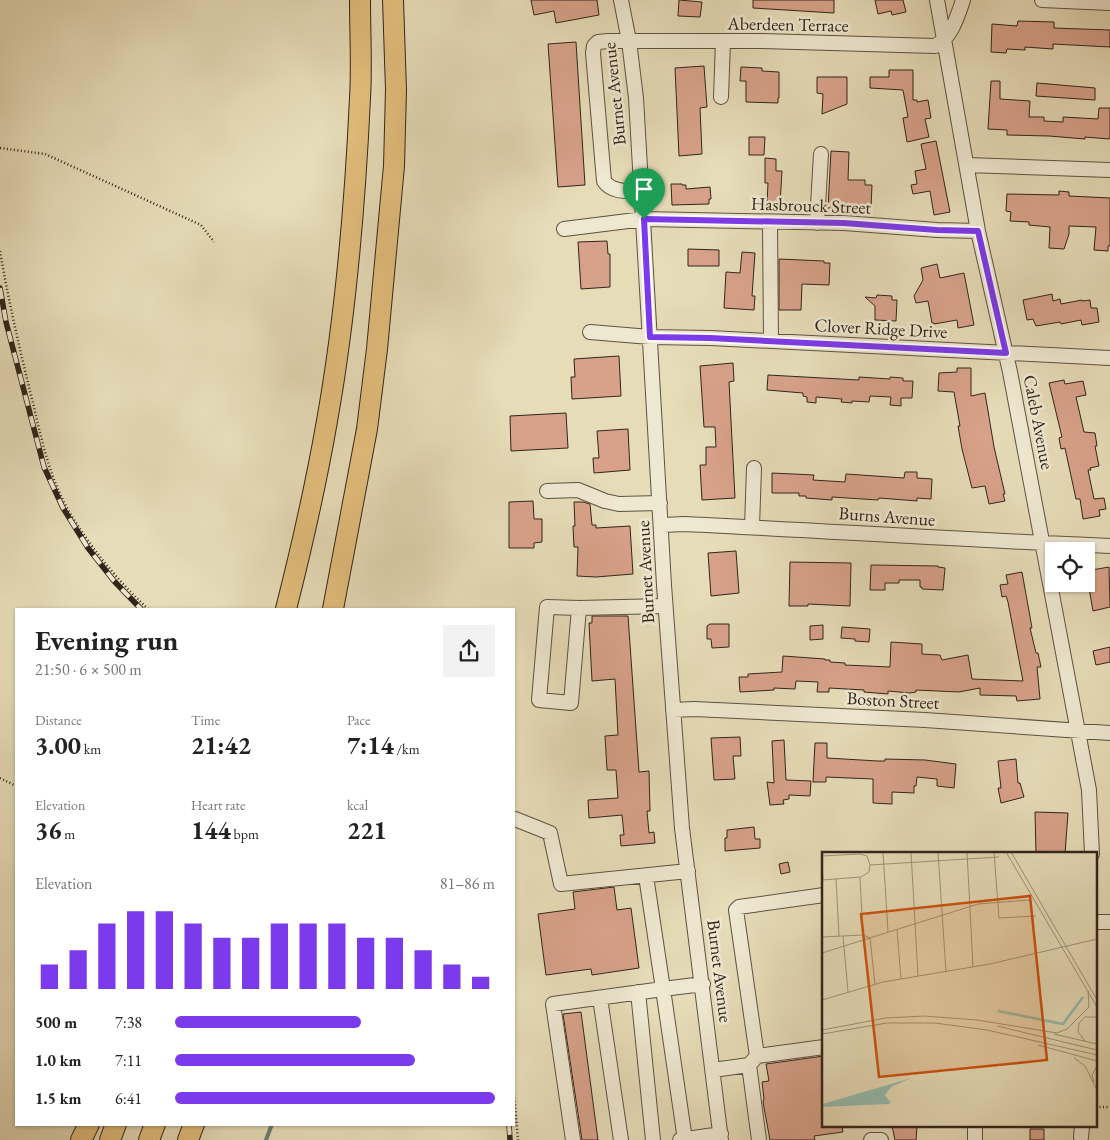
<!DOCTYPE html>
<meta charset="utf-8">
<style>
:root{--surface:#fff;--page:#f2f2f2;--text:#222;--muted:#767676;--accent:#7c3aed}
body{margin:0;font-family:"EB Garamond",serif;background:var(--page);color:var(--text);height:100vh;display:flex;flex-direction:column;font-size:19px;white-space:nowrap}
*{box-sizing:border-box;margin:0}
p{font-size:16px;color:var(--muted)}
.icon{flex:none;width:28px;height:28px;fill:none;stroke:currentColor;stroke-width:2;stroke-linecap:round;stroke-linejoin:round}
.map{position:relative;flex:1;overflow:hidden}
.sheet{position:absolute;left:15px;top:608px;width:500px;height:518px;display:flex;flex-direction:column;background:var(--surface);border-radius:0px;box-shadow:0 1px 4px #0004}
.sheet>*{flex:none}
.tools{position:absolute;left:1045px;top:542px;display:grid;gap:10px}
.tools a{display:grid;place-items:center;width:50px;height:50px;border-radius:0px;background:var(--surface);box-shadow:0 1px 4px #0004;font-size:25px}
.pin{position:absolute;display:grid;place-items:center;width:42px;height:42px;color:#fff;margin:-51px -21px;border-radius:50% 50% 50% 0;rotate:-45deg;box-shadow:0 0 5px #0007}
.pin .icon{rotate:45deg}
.round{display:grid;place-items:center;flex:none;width:52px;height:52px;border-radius:0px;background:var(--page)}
.head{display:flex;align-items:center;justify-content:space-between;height:85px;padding:0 20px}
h1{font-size:28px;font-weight:700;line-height:38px}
.figures{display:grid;grid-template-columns:repeat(3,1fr);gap:8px;height:85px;padding:5px 20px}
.figures div{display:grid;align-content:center}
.figures b{font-size:25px;font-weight:700}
.figures small{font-size:14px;font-weight:400}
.figures p{font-size:14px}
.chart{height:140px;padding:10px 20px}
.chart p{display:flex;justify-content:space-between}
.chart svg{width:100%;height:90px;margin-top:5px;stroke:var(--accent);stroke-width:6}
ul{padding:0 20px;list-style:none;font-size:16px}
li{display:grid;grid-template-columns:80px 60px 1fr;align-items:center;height:38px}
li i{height:12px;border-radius:6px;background:var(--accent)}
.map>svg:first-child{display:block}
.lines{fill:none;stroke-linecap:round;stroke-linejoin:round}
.stream{stroke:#6e8074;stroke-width:4}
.building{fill:#d8a28a;stroke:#31251b}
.minor-casing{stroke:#5e5342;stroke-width:16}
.highway-casing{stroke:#31251b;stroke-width:22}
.path{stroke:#31251b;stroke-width:2.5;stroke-dasharray:1 2.5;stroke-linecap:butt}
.minor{stroke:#efe8d1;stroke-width:14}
.highway{stroke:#e3be7c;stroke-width:20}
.rail-casing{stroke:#31251b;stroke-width:5.5}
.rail{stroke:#efe8d1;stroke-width:4;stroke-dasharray:11;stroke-linecap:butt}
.route-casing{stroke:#fff;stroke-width:10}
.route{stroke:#7c3aed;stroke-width:6}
.labels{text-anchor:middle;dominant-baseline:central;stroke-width:5;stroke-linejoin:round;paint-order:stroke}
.street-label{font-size:18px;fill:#31251b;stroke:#efe8d1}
.inset-river{fill:none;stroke:#96bcb0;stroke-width:2.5}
.inset-road{fill:none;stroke:#9e9379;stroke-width:1}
.view{fill:#cd510e;fill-opacity:0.15;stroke:#cd510e;stroke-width:2.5}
.inset-edge{fill:none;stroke:#31251b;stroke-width:2.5}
</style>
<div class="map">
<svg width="1110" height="1140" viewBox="0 0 1110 1140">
<rect width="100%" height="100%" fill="#e6dcb8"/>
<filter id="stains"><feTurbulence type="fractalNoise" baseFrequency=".004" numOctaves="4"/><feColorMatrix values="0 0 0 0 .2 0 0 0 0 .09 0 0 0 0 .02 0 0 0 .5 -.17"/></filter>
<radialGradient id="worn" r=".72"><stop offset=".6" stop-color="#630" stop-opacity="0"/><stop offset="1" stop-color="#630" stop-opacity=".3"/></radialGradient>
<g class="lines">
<!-- stream -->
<path class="stream" d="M266 1140 272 1124"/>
</g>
<!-- building -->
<path class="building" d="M531 0H597L599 15 556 23 554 11 534 15Z
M679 0 702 2 700 17 678 16Z
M753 0H834V13L753 8Z
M875 0H903L906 12 892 15 891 11 878 14Z
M1018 21 1054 22V28L1110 30V47L1053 44V49L1025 47V50L1007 49 1006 53 991 52 992 24 1017 26Z
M576 42 585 185 558 187 548 44Z
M704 66 707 107 700 108 702 154 679 156 675 68Z
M741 67 762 68V71L779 72V98H778V103L746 102V81H740Z
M889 70H913V100H917V102L928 100 931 118 925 119 929 137 907 142 903 118 908 117 903 90 870 88V77H889Z
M817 77H847V104L822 114 823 94 817 93Z
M991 81H1000V99L1030 101 1029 117H1044V121L1063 122V117L1098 119 1099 108H1110V137L1109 139 1085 137V139L1049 136 1007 135V130L988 129Z
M1037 83 1095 88V100L1036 96Z
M749 137H765L764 155H749Z
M936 141 950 212 934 215 930 191 913 194 911 185 917 184 915 171 926 169 921 144Z
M831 151 849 152 848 180H865V185H872L871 208H828Z
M765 158 776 159V171H782L780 205 767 204 768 183H765Z
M671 184H682V185H686V189L710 187 711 199H709V204L672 205Z
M1059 191 1069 192V196L1110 198V246H1108V251L1094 250 1096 227 1069 226V234L1064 249 1049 248 1050 227 1029 225V222L1010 221 1011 212 1006 211 1007 194 1059 195Z
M607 241 608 254H610V287L581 289 578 242Z
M688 249 719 250V266H688Z
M742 252 755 253 752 296H755L754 310 724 308 726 272 740 273Z
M779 259 824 261V263H830L829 285 802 284 801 310H779Z
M937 264 940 278 964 273 974 325 958 328 957 320 934 324V323H932L928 301 916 303 914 296 923 280 921 268Z
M1052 294 1053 301 1060 299 1061 304 1082 300V301L1090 300 1091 308H1097L1099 322 1082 325 1081 320 1061 324 1060 322 1036 326 1033 319 1027 320 1023 300Z
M877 295 892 296V300H897L896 321 875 320V306L865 297 876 298Z
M619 356 621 396 572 399 571 377H575L574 359Z
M733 363 734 381 729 382 735 498 702 500 700 465H706V447H716L715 427H704L700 366Z
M957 368H971V396L985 393 994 447 1005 494H1003L1005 501 989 504 985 486 972 488 962 449 958 426H960L954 392 938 391 939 373 957 372Z
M768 375 859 380V377L890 379V377L903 378V381H913L912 398H901V406L890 405 891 397 870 396 869 402 852 401V403L841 402 842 399 816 397V403L807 402V397L803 396V393L767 390Z
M1064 380 1065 384 1083 381 1086 395 1076 397 1084 432 1095 433 1097 446H1095L1099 466 1090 468 1091 470H1088L1094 499 1104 498 1106 509 1099 510 1100 516 1083 519 1080 499H1076L1065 448 1061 449 1059 438 1062 437 1049 383Z
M566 413 568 448 511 451 510 416Z
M628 429 630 470 594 473 593 458H599L597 431Z
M905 472H917V478L932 479 931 499 917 498V501L879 498 878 500 832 497V500L806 498V496H799V493H772V473L814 475 813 480 845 482 846 474 904 478Z
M533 501 534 519H542V542L534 543V548H509V502Z
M574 502H583L590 504 592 525H596V528L630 526 633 574 596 577 577 576 578 547H574L573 526H575Z
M736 551 739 593 711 596 708 553Z
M790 562 851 563 850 606 808 604V606H789Z
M871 565 938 566V567L945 568 943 590 922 589V587H920V580H899V583H885V590H870Z
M1109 567 1110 607 1093 611 1086 571Z
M1022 572 1032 628H1030L1036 653H1038L1041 667H1037L1040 699 1017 701 1016 696 980 695V688L959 692 916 690V692L910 693 888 691V694L864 692V690L829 688V692H817L818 682 796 681 795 689 774 688V690L740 692 739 677H748V674L782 672 783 656 825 659V660H830V662L845 663V665L890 667 891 642 922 644V654L940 655 942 660 968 655 972 679 1023 681 1008 602 1006 596 1002 597 1000 585 1008 584 1006 575Z
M592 616H628L639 772 649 771 650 811H647L649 833 654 832 655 843 621 846 620 835H624L622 815 589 818 588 800 618 798 616 770H607L605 736 618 735 615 679 592 681 589 623H592Z
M710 624H729V647L712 648 711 639H707V626Z
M823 625V639L810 640V626Z
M842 627 870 629 869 642 855 641V639L841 638Z
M1110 647V662L1096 665 1093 651Z
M740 737 741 756H733L735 779 714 780 711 738Z
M784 740 786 780 811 781 810 796 789 795V799L783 800 784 804 770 805 767 782 774 783 772 741Z
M815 743H827V758L878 761H885V759L925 760 956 764 954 788 937 786V779L917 777 916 786H914V793L892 792V804L873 803V779L826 777V782H813Z
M1016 759 1018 783H1020L1024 797 1001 803 998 788H1001L998 761Z
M1035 812 1068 813 1065 854H1036Z
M754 827 755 839H760V848L725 851V838H727V830Z
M788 862 790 872 781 874 779 864Z
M614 887 617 910 631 908 639 968 592 975 591 969 546 975 538 914 575 909 573 892Z
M581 1012 598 1140H582L563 1014Z
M824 1056V1126H842L843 1132 814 1136 815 1140H770L763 1102 764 1099 762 1082 769 1081 766 1064Z
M892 1126H917L916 1140H895Z
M1030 1129H1044V1140H1030Z"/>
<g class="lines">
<defs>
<path id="minor" d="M621 0 629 41 636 98 664 585 682 828 721 1140
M937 0 978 231 1010 372 1089 790 1092 854
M1042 0 1110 3
M721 97 723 41
M967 165 1110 170
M642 192C629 191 612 193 604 181L593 53 594 46 598 42 608 41H761L935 46C951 39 958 15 963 0
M770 222 771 341
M817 223 821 154
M564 229 644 219 844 223 937 230 978 231
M590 332 650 337 710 338 1110 358
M547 491 578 490 605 501 619 504 660 503
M662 525 685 524C827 531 968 540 1110 546
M752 527 754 468
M579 608 571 703 539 700 547 607 579 608 665 606
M673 710 694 709 925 720 1110 733
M515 819 550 833 561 884 688 871
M646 876 663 989 703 984
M1096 922H1110
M638 992 653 1140
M600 998 621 1140
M757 1056 824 1047
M749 1065 757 1056 736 910 739 907 824 895
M713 1070 749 1065 759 1140
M975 1126V1140
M1081 1137 1082 1126
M573 1140 553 1004 663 989 685 1140
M680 1140 721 1134
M871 1140H881"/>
<path id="highway" d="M286 609C302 546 316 484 327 421 346 314 355 206 360 98 362 66 360 33 360 0
M333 609 367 429 377 349 394 166 396 90 393 0
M81 1140 89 1124
M110 1140 116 1124
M149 1140 155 1124
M188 1140 194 1124"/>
</defs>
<!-- minor casing -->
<use href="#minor" class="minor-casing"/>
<!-- highway casing -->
<use href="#highway" class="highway-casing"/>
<!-- path -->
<path class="path" d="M0 148 45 154 201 225 214 242
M0 251C9 304 21 355 34 407 42 442 50 477 67 508 89 546 116 579 148 609
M0 778 16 786
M514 1094 518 1140
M1096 1107H1110"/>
<!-- minor -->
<use href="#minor" class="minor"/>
<!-- highway -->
<use href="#highway" class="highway"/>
<defs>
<path id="rail" d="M0 288 6 322 44 467 63 508 88 548 114 581 141 609
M509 1124 510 1140"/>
</defs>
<!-- rail casing -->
<use href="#rail" class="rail-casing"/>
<!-- rail -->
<use href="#rail" class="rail"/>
</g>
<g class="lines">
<defs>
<path id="route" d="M644 219 844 223 937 230 978 231 1006 353 710 338 650 337Z"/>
</defs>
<!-- route casing -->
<use href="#route" class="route-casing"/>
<!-- route -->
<use href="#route" class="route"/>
</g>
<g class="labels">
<!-- street labels -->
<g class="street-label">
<text transform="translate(788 24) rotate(1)">Aberdeen Terrace</text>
<text transform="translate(614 94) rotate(-96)">Burnet Avenue</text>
<text transform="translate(811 205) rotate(2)">Hasbrouck Street</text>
<text transform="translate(881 328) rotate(3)">Clover Ridge Drive</text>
<text transform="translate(1039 422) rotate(79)">Caleb Avenue</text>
<text transform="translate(887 516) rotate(4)">Burns Avenue</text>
<text transform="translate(645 572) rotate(-93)">Burnet Avenue</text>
<text transform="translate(893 700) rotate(3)">Boston Street</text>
<text transform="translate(720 971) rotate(83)">Burnet Avenue</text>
</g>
</g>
<!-- overview -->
<g transform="translate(822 852)">
<rect width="275" height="275" fill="#e6dcb8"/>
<path d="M89 226 69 235 63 243 69 251 66 252 0 255 1 252Z" fill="#96bcb0"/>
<path class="inset-river" d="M176 159 241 172 261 145"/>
<path class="inset-road" d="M61 0 66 80M89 0 96 124M116 0 124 120M145 0 151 115M172 0 177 66 214 64M184 0 275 155M189 0 274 146M0 4 38 2 45 4 48 13M0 11 1 28M48 13 177 5M38 26 41 83M14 27 17 84M0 28 39 25 47 20 48 13M75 78 79 127M21 84 26 140M0 85 41 83 48 86 53 132M0 101 156 52 208 48M0 148 61 130 168 112 275 87M175 174 275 198M0 178 64 166 102 164 155 168 235 181 245 177 267 155 266 138M0 182 65 171H113L165 178 275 203M232 182 275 192M263 189 256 180 257 171 263 165H275M216 193 275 209M252 206 263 214 275 238M272 230 270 223 275 214"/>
<path class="view" d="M208 44 225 208 57 225 39 62Z"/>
<rect width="275" height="275" class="inset-edge"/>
</g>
<rect width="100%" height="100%" filter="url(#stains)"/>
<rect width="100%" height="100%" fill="url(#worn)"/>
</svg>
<div class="tools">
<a><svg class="icon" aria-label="locate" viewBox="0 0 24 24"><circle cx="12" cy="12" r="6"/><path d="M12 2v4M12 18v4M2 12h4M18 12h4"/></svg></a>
</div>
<div class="pin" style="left:644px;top:219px;background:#1e9e55"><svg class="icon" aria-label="arrive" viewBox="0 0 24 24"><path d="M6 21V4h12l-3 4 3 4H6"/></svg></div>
<section class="sheet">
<div class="head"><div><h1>Evening run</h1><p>21:50 · 6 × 500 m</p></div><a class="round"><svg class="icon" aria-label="share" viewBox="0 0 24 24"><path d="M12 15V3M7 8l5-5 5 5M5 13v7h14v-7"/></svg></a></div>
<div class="figures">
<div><p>Distance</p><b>3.00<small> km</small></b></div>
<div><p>Time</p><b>21:42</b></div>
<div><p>Pace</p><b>7:14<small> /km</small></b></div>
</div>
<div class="figures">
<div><p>Elevation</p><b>36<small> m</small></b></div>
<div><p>Heart rate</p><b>144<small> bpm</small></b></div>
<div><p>kcal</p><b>221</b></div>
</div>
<div class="chart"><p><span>Elevation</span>81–86 m</p>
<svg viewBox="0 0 160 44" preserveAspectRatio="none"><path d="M5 44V32M15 44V25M25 44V12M35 44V6M45 44V6M55 44V12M65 44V19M75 44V19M85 44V12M95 44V12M105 44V12M115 44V19M125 44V19M135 44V25M145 44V32M155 44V38"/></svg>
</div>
<ul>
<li><b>500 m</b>7:38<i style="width:58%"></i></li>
<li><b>1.0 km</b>7:11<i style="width:75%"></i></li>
<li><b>1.5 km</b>6:41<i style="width:100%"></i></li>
</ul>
</section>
</div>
